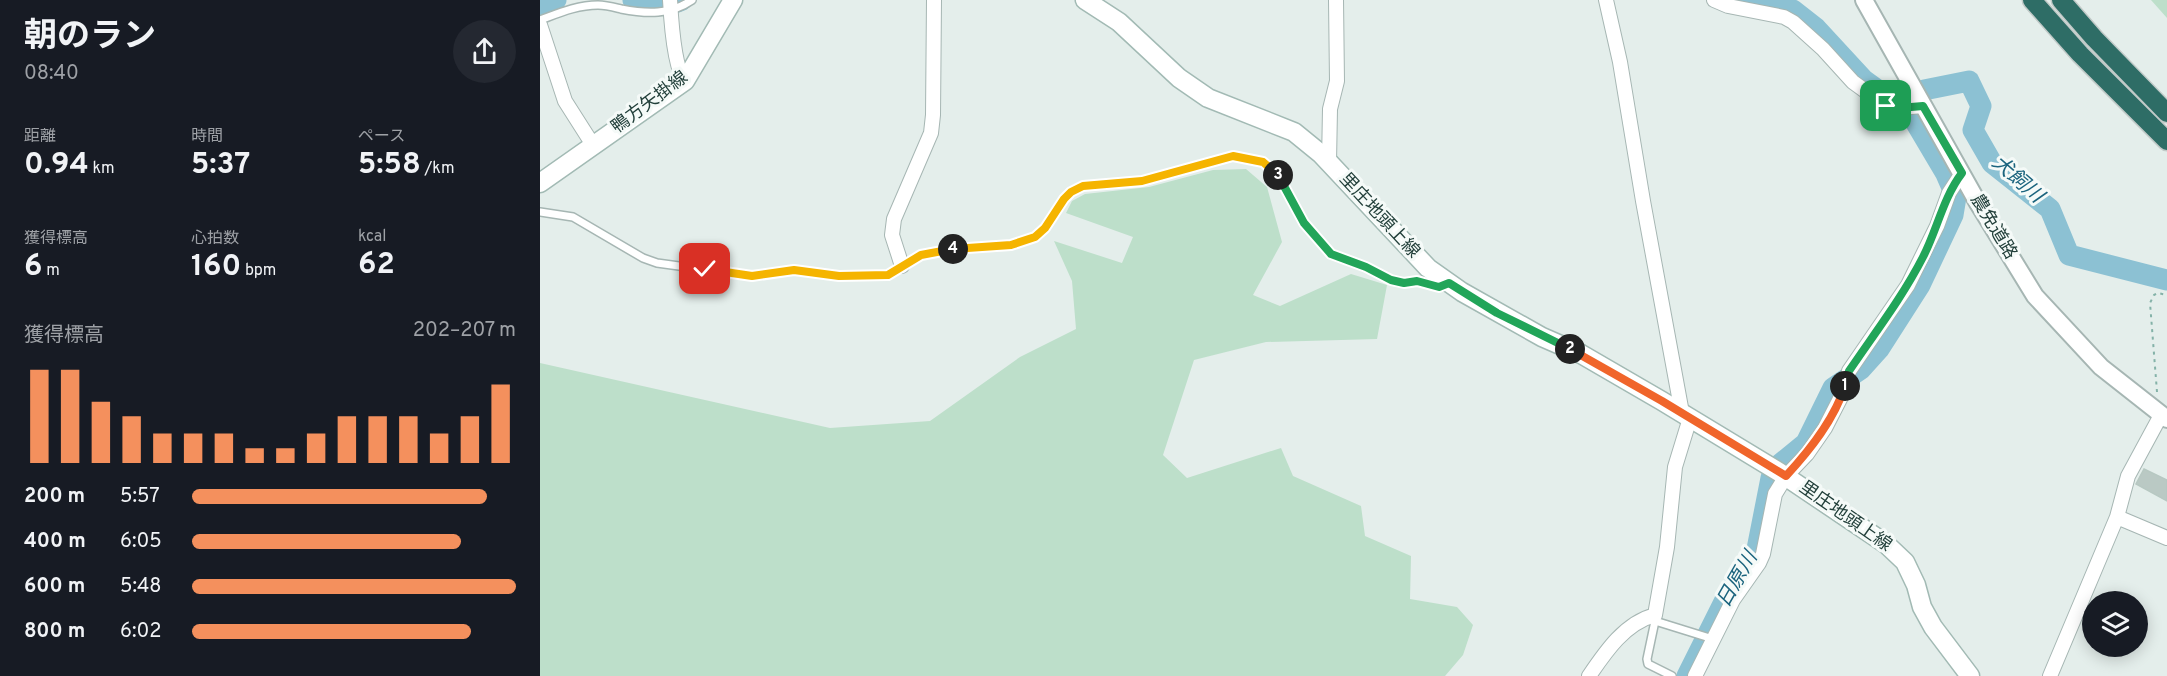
<!DOCTYPE html>
<html lang="ja">
<meta charset="utf-8">
<style>
:root{--surface:#171b24;--page:#242831;--text:#f1f3f6;--muted:#9ea1a6;--accent:#f4905d}
body{margin:0;font-family:Overpass,"Noto Sans JP",sans-serif;background:var(--page);color:var(--text);height:100vh;display:flex;flex-direction:column;font-size:22px;white-space:nowrap}
*{box-sizing:border-box;margin:0}
p{font-size:20px;color:var(--muted)}
.icon{flex:none;width:33px;height:33px;fill:none;stroke:currentColor;stroke-width:2;stroke-linecap:round;stroke-linejoin:round}
.map{position:relative;flex:1;overflow:hidden}
.sheet{display:flex;flex-direction:column;background:var(--surface);width:540px}
.sheet>*{flex:none}
.fabs{position:absolute;left:1542px;top:591px;display:grid;gap:12px}
.fabs a{display:grid;place-items:center;width:66px;height:66px;border-radius:50%;background:var(--surface);box-shadow:0 3px 15px #0003;font-size:30px}
.pin{position:absolute;display:grid;place-items:center;width:51px;height:51px;color:#fff;margin:-26px;border-radius:12px;box-shadow:0 3px 9px #0006}
.km{position:absolute;width:30px;height:30px;margin:-15px;border-radius:50%;background:#222;color:#fff;font-size:16px;line-height:30px;text-align:center}
.round{display:grid;place-items:center;flex:none;width:63px;height:63px;border-radius:32px;background:var(--page)}
.head{display:flex;align-items:center;justify-content:space-between;height:102px;padding:0 24px}
h1{font-size:33px;font-weight:700;line-height:45px}
.stats{display:grid;grid-template-columns:repeat(3,1fr);gap:9px;height:102px;padding:6px 24px}
.stats div{display:grid;align-content:center}
.stats b{font-size:30px;font-weight:700}
.stats small{font-size:16px;font-weight:400}
.stats p{font-size:16px}
.chart{height:168px;padding:12px 24px}
.chart p{display:flex;justify-content:space-between}
.chart svg{width:100%;height:108px;margin-top:6px;stroke:var(--accent);stroke-width:6}
ul{padding:0 24px;list-style:none;font-size:20px}
li{display:grid;grid-template-columns:96px 72px 1fr;align-items:center;height:45px}
li i{height:15px;border-radius:8px;background:var(--accent)}
main{display:flex;flex:1;min-height:0}
.map>svg:first-child{display:block}
.green{fill:#bddfca}
.lines{fill:none;stroke-linecap:round;stroke-linejoin:round}
.river{stroke:#8cc1d3;stroke-width:21}
.building{fill:#bac9c4;stroke:#b7c8c2;stroke-width:1.5}
.service-casing{stroke:#a6b6b3;stroke-width:10}
.minor-casing{stroke:#a6b6b3;stroke-width:16}
.tertiary-casing{stroke:#a6b6b3;stroke-width:20}
.secondary-casing{stroke:#a2bab4;stroke-width:21}
.motorway-casing{stroke:#c1cac8;stroke-width:21}
.path{stroke:#84b2a8;stroke-width:2;stroke-dasharray:3 4.5;stroke-linecap:butt}
.service{stroke:#fff;stroke-width:7}
.minor{stroke:#fff;stroke-width:14}
.tertiary{stroke:#fff;stroke-width:16}
.secondary{stroke:#fff;stroke-width:18}
.motorway{stroke:#2e6d66;stroke-width:18}
.split-1-casing{stroke:#fff;stroke-width:12}
.split-2-casing{stroke:#fff;stroke-width:12}
.split-3-casing{stroke:#fff;stroke-width:12}
.split-4-casing{stroke:#fff;stroke-width:12}
.split-5-casing{stroke:#fff;stroke-width:12}
.split-1{stroke:#22a559;stroke-width:8}
.split-2{stroke:#f0652b;stroke-width:8}
.split-3{stroke:#22a559;stroke-width:8}
.split-4{stroke:#f5b400;stroke-width:8}
.split-5{stroke:#f5b400;stroke-width:8}
.labels{text-anchor:middle;dominant-baseline:central;stroke-width:6;stroke-linejoin:round;paint-order:stroke}
.street-label{font-size:18px;fill:#23403b;stroke:#f5faf8}
.water-label{font-size:20px;font-style:italic;fill:#1b647e;stroke:#f5faf8}
</style>
<main>
<section class="sheet">
<div class="head"><div><h1>朝のラン</h1><p>08:40</p></div><a class="round"><svg class="icon" aria-label="share" viewBox="0 0 24 24"><path d="M12 15V3M7 8l5-5 5 5M5 13v7h14v-7"/></svg></a></div>
<div class="stats">
<div><p>距離</p><b>0.94<small> km</small></b></div>
<div><p>時間</p><b>5:37</b></div>
<div><p>ペース</p><b>5:58<small> /km</small></b></div>
</div>
<div class="stats">
<div><p>獲得標高</p><b>6<small> m</small></b></div>
<div><p>心拍数</p><b>160<small> bpm</small></b></div>
<div><p>kcal</p><b>62</b></div>
</div>
<div class="chart"><p><span>獲得標高</span>202–207 m</p>
<svg viewBox="0 0 160 44" preserveAspectRatio="none"><path d="M5 44V6M15 44V6M25 44V19M35 44V25M45 44V32M55 44V32M65 44V32M75 44V38M85 44V38M95 44V32M105 44V25M115 44V25M125 44V25M135 44V32M145 44V25M155 44V12"/></svg>
</div>
<ul>
<li><b>200 m</b>5:57<i style="width:91%"></i></li>
<li><b>400 m</b>6:05<i style="width:83%"></i></li>
<li><b>600 m</b>5:48<i style="width:100%"></i></li>
<li><b>800 m</b>6:02<i style="width:86%"></i></li>
</ul>
</section>
<div class="map">
<svg width="1627" height="676" viewBox="0 0 1627 676">
<rect width="100%" height="100%" fill="#e4eeeb"/>
<!-- green -->
<path class="green" d="M1611 0H1627V18Z
M706 169 727 187 742 242 713 295 740 306 811 274 847 285 837 339 726 342 654 360 623 455 647 478 741 448 753 476 821 506 825 536 871 556 870 599 917 607 933 625 923 655 905 676H0V363L290 428 390 421 480 357 536 329 532 281 514 241 582 263 593 237 526 213 532 201 545 194 609 187 673 170Z"/>
<g class="lines">
<!-- river -->
<path class="river" d="M93 0C107 6 128 7 142 0
M0 8 16 0
M1360 99H1369L1384 90 1429 81 1441 106 1433 130 1452 163 1510 209 1529 255 1627 280
M1147 676 1188 594 1217 549 1231 478 1234 469 1266 443 1293 388 1321 369 1339 349 1380 285 1413 215 1416 197 1406 174 1374 120 1358 100 1346 96 1324 80 1276 28 1253 10 1203 0"/>
</g>
<!-- building -->
<path class="building" d="M1604 469 1627 480V501L1596 484Z"/>
<g class="lines">
<defs>
<path id="service" d="M0 20C19 13 37 5 58 5 66 5 73 7 81 9 107 14 130 15 152 0
M0 212 33 217 103 258 117 263 212 276 254 270 299 276 348 275 362 266
M1115 617V621L1173 639
M1115 621 1107 659 1108 664 1132 676"/>
<path id="minor" d="M130 0C131 18 134 68 145 81
M1066 0 1080 62 1103 201 1142 413
M1174 0 1188 6 1244 17 1253 22 1283 49 1313 82 1346 106 1359 108 1383 106
M0 25 25 101 53 145
M789 162 790 109 797 81 796 0
M362 266 352 235 354 219 391 133 393 115 394 0
M1577 517 1627 538
M1049 676C1066 651 1085 623 1115 615L1127 547 1135 467 1150 418
M1155 676 1193 600 1219 563 1223 554 1235 494 1246 476 1267 454 1285 428 1303 393 1309 371 1368 285 1397 226 1409 193 1422 173
M1510 676 1577 517 1588 476 1621 415"/>
<path id="tertiary" d="M1324 0 1438 203 1495 296 1561 367 1627 419"/>
<path id="secondary" d="M545 0 579 22 639 78 668 98 754 132 781 154 888 268 922 292 1002 337 1041 354 1122 401 1239 472 1346 544 1365 562 1376 585 1382 607 1393 627 1430 676
M0 183 145 81 193 0"/>
<path id="motorway" d="M1492 0 1540 54 1627 141
M1521 0 1554 38 1627 113"/>
</defs>
<!-- service casing -->
<use href="#service" class="service-casing"/>
<!-- minor casing -->
<use href="#minor" class="minor-casing"/>
<!-- tertiary casing -->
<use href="#tertiary" class="tertiary-casing"/>
<!-- secondary casing -->
<use href="#secondary" class="secondary-casing"/>
<!-- motorway casing -->
<use href="#motorway" class="motorway-casing"/>
<!-- path -->
<path class="path" d="M372 260 381 255 417 248 471 245 495 237 505 227 524 199 531 192 543 186 602 181 693 156 723 162 732 168 744 183 764 223 791 254 826 267 851 280 864 283 881 282
M1617 392 1610 303 1614 295 1618 293 1627 295"/>
<!-- service -->
<use href="#service" class="service"/>
<!-- minor -->
<use href="#minor" class="minor"/>
<!-- tertiary -->
<use href="#tertiary" class="tertiary"/>
<!-- secondary -->
<use href="#secondary" class="secondary"/>
<!-- motorway -->
<use href="#motorway" class="motorway"/>
</g>
<g class="lines">
<defs>
<path id="split-1" d="M1305 386 1309 371C1334 334 1362 298 1383 257 1397 230 1403 198 1422 173L1383 106 1359 108 1346 106"/>
<path id="split-2" d="M1030 349 1122 401 1246 476C1270 450 1294 420 1305 386"/>
<path id="split-3" d="M738 175 764 223 791 254 826 267 851 280 864 283 877 281 899 287 909 283 957 313 1030 349"/>
<path id="split-4" d="M413 249 471 245 495 237 505 228 524 199 531 192 543 186 602 181 693 156 723 162 738 175"/>
<path id="split-5" d="M165 269 212 276 254 270 299 276 348 275 381 255 413 249"/>
</defs>
<!-- split-1 casing -->
<use href="#split-1" class="split-1-casing"/>
<!-- split-2 casing -->
<use href="#split-2" class="split-2-casing"/>
<!-- split-3 casing -->
<use href="#split-3" class="split-3-casing"/>
<!-- split-4 casing -->
<use href="#split-4" class="split-4-casing"/>
<!-- split-5 casing -->
<use href="#split-5" class="split-5-casing"/>
<!-- split-1 -->
<use href="#split-1" class="split-1"/>
<!-- split-2 -->
<use href="#split-2" class="split-2"/>
<!-- split-3 -->
<use href="#split-3" class="split-3"/>
<!-- split-4 -->
<use href="#split-4" class="split-4"/>
<!-- split-5 -->
<use href="#split-5" class="split-5"/>
</g>
<g class="labels">
<!-- street labels -->
<g class="street-label">
<text transform="translate(110 103) rotate(-37)">鴨方矢掛線</text>
<text transform="translate(839 216) rotate(47)">里庄地頭上線</text>
<text transform="translate(1453 227) rotate(59)">農免道路</text>
<text transform="translate(1305 517) rotate(35)">里庄地頭上線</text>
</g>
<!-- water labels -->
<g class="water-label">
<text transform="translate(1477 180) rotate(41)">犬飼川</text>
<text transform="translate(1198 580) rotate(-60)">日原川</text>
</g>
</g>
</svg>
<div class="fabs">
<a><svg class="icon" aria-label="layers" viewBox="0 0 24 24"><path d="M12 4l9 5-9 5-9-5zM3 14l9 5 9-5"/></svg></a>
</div>
<div class="pin" style="left:1346px;top:106px;background:#1e9e55"><svg class="icon" aria-label="arrive" viewBox="0 0 24 24"><path d="M6 21V4h12l-3 4 3 4H6"/></svg></div>
<div class="pin" style="left:165px;top:269px;background:#d93025"><svg class="icon" aria-label="check" viewBox="0 0 24 24"><path d="M5 12l5 5 9-10"/></svg></div>
<b class="km" style="left:1305px;top:386px">1</b>
<b class="km" style="left:1030px;top:349px">2</b>
<b class="km" style="left:738px;top:175px">3</b>
<b class="km" style="left:413px;top:249px">4</b>
</div>
</main>
